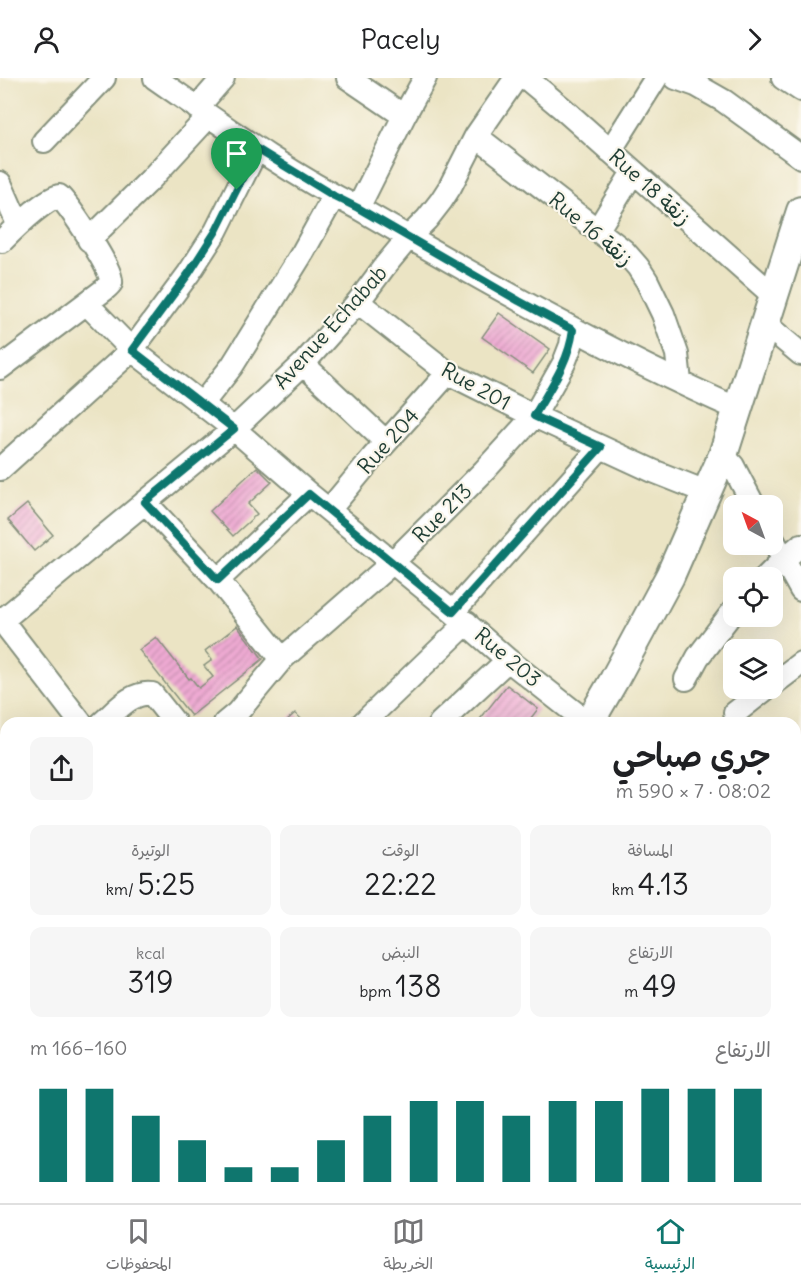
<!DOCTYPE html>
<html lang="ar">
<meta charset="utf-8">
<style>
:root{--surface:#fff;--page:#f6f6f6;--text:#202124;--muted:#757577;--line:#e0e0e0;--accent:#0f766e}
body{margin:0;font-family:Delius,"Playpen Sans Arabic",sans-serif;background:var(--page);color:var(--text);direction:rtl;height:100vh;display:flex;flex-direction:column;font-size:22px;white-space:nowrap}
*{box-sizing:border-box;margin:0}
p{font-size:20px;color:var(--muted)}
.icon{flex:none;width:33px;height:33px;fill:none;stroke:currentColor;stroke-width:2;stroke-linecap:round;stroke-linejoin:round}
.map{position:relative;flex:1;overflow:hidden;direction:ltr}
.side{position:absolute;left:0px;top:639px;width:801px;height:486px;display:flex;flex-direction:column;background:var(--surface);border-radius:18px 18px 0 0;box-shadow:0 6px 24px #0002;direction:rtl}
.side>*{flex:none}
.needle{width:39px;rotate:319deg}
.fabs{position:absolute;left:723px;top:417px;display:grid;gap:12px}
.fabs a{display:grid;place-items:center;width:60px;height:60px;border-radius:12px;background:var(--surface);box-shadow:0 6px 24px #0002;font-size:30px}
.pin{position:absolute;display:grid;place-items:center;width:51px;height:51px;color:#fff;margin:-62px -26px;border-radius:50% 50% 50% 0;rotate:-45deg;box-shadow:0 0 6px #0007}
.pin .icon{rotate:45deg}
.round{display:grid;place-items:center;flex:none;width:63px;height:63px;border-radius:12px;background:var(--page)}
.overview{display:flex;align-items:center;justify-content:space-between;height:102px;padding:0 30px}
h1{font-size:33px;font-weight:600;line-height:45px}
.figures{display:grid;grid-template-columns:repeat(3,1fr);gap:9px;height:102px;padding:6px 30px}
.figures div{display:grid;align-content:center;border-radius:12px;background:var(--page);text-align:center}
.figures b{font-size:30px;font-weight:600}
.figures small{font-size:16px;font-weight:400}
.figures p{font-size:16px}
.chart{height:168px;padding:12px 30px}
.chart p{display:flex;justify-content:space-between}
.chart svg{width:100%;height:108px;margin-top:6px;stroke:var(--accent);stroke-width:6}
header{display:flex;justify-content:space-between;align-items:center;height:78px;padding:0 30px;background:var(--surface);font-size:27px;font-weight:600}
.tab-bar{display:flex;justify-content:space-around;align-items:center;height:84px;border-top:2px solid var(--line);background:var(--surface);font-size:16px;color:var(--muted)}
.tab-bar a{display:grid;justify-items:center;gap:3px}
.tab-bar .selected{color:var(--accent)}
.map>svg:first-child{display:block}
.park{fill:#7bd094;stroke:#4d8664;stroke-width:1.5}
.building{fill:url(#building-hatch)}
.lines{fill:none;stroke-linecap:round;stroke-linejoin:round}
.minor-casing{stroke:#85907c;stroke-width:26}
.major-casing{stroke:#85907c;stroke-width:32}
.minor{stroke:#fff;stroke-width:22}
.major{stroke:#fff;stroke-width:28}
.route-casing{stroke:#fff;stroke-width:12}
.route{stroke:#0f766e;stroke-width:8}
.labels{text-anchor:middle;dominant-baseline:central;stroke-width:4.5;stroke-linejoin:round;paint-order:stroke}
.street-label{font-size:21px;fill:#1f3d34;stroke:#fbf7ec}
</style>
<header><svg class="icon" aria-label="forward" viewBox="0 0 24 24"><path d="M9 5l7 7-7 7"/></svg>Pacely<svg class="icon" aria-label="person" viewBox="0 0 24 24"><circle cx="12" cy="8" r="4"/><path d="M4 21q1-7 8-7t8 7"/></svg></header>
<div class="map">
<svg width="801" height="1125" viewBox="0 0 801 1125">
<defs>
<pattern id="building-hatch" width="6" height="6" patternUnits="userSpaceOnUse" patternTransform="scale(1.5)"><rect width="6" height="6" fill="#efaad3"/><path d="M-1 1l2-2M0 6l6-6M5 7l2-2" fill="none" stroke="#c18cac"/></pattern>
</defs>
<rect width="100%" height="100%" fill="#fbf7ec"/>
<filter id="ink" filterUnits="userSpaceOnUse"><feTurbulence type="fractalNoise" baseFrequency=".0167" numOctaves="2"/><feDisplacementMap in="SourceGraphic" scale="12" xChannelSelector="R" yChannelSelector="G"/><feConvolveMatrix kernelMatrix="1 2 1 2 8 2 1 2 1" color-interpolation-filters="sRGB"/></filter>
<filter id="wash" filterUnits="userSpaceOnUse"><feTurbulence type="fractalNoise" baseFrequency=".008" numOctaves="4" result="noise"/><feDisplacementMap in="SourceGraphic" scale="24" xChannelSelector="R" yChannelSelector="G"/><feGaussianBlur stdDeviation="1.35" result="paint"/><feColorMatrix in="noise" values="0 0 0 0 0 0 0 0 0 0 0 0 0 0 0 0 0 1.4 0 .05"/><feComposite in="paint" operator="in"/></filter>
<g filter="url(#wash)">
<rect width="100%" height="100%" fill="#ebe4c4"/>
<!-- park -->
<path class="park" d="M795 825 801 832V978L795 983Z"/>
<g id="blocks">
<!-- building -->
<path class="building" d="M499 235 550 271 533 295 482 259Z
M257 389 272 404 248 426 257 436 233 458 210 433Z
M27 426 53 457 34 473 8 442Z
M237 548 263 581 191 638 139 572 156 559 189 601 191 600 199 610 213 599 204 588 212 582 205 573Z
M507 607 538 631 527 645H477Z
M295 635 305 645H284Z
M0 790 6 798V820L0 823Z
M6 872V925L0 929V878Z
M801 1016V1076L795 1069V1020Z
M6 1081V1114L0 1118V1085Z
M795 1097 801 1099V1125H760L767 1119H795Z
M127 1119H178L173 1124 170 1125H133Z
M311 1119H336L329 1125H315Z
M481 1119H571L575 1125H473Z
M662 1119H732L724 1125H653Z"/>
</g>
</g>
<g filter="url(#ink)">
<use href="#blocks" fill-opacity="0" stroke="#85907c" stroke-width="1.5"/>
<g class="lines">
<defs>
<path id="minor" d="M155 0C221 46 286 94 358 130 482 202 606 273 738 331
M348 0 404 38
M526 0 562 30 774 218
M676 0 696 7 724 23 801 79
M783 0 801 12
M197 30 223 0
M476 58 624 173 638 189 647 203 663 236 677 276 680 304
M44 63 104 0
M610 73 656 0
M0 105 18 146
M358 130 404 38 425 0
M597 153 633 94
M89 162 150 102 209 38
M358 224 448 295 534 338 653 393 706 414
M87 226 132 272 234 351 309 416 453 534 508 582 588 645
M765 246 801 276
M303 286 386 364
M0 290 104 212C105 211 110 207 111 205 115 194 69 128 59 118 42 123 15 150 2 163
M202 326 232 288 303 174 334 118
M723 377 733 388 754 428
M0 391 132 272 189 195 216 153 257 71
M145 424 218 502 282 581
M329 432 373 379 448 295
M772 460 801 512
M765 500 784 481 801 467
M218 502 309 416
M453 534 601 369
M0 540 81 645
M0 544 234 351 303 286 358 224 384 189 409 159 427 141 441 123 450 109 476 58 516 0
M686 601 698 579 734 532
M772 607 801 585
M735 635 767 610
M102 645C116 633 132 613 152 616L175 645
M225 645 237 635 282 581 392 485 484 393 534 338 564 285 571 267 573 252
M363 645 467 545
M440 645 508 582
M0 751 6 746
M0 771 6 778
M0 843 6 837
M0 979 6 975
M795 990 801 985
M795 1083 801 1091
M368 1119 373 1125
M7 1125 14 1119
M454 1125 462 1119
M607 1125 616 1119
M743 1125 751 1119"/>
<path id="major" d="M589 645 614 602 670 498 723 377 801 133
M0 1030 6 1037
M77 1119 82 1125
M205 1125 210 1119"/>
</defs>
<!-- minor casing -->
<use href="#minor" class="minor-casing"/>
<!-- major casing -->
<use href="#major" class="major-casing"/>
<!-- minor -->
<use href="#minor" class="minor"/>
<!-- major -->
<use href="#major" class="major"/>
</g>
</g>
<g class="lines" filter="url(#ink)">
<defs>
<path id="route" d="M257 71 334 118 358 130 519 223 573 252C569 284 550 310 534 338L601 369 453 534 309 416 218 502 145 424 234 351 132 272 189 195 216 153Z"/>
</defs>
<!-- route casing -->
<use href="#route" class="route-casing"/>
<!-- route -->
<use href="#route" class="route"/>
</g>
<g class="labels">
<!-- street labels -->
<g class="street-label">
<text transform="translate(650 109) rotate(42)">Rue 18 زنقة</text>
<text transform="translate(591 151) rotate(40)">Rue 16 زنقة</text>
<text transform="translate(330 249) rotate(-48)">Avenue Echabab</text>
<text transform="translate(476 308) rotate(29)">Rue 201</text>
<text transform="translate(388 363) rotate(-48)">Rue 204</text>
<text transform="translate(442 435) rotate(-45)">Rue 213</text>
<text transform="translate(508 579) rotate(40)">Rue 203</text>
</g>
</g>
</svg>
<div class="fabs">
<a><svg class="needle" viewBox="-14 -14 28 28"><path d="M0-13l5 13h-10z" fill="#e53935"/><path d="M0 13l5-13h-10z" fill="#757577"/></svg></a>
<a><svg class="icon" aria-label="locate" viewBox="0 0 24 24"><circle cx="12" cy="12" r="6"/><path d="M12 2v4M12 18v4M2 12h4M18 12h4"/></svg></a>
<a><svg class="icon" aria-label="layers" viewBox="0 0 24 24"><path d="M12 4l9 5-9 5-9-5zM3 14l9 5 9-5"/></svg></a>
</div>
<div class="pin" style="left:237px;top:112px;background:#1e9e55"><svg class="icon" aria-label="arrive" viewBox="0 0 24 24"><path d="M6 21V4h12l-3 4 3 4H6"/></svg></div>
<section class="side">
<div class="overview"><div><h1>جري صباحي</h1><p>08:02 · 7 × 590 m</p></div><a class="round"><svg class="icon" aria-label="share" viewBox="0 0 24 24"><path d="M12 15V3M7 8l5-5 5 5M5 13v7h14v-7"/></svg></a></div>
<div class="figures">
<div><p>المسافة</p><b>4.13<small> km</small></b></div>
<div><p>الوقت</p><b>22:22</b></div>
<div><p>الوتيرة</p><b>5:25<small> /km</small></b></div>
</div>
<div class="figures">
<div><p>الارتفاع</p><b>49<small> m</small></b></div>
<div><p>النبض</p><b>138<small> bpm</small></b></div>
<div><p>kcal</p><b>319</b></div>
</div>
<div class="chart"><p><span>الارتفاع</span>160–166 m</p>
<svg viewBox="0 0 160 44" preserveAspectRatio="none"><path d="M5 44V6M15 44V6M25 44V17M35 44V27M45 44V38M55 44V38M65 44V27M75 44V17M85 44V11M95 44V11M105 44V17M115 44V11M125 44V11M135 44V6M145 44V6M155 44V6"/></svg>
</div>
</section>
</div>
<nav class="tab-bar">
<a class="selected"><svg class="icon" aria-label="home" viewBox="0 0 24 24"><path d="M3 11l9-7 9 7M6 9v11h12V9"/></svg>الرئيسية</a>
<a><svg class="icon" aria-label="map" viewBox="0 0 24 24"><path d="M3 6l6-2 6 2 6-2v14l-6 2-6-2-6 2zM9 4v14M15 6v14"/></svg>الخريطة</a>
<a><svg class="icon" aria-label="saved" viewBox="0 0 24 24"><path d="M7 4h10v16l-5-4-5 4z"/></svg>المحفوظات</a>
</nav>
